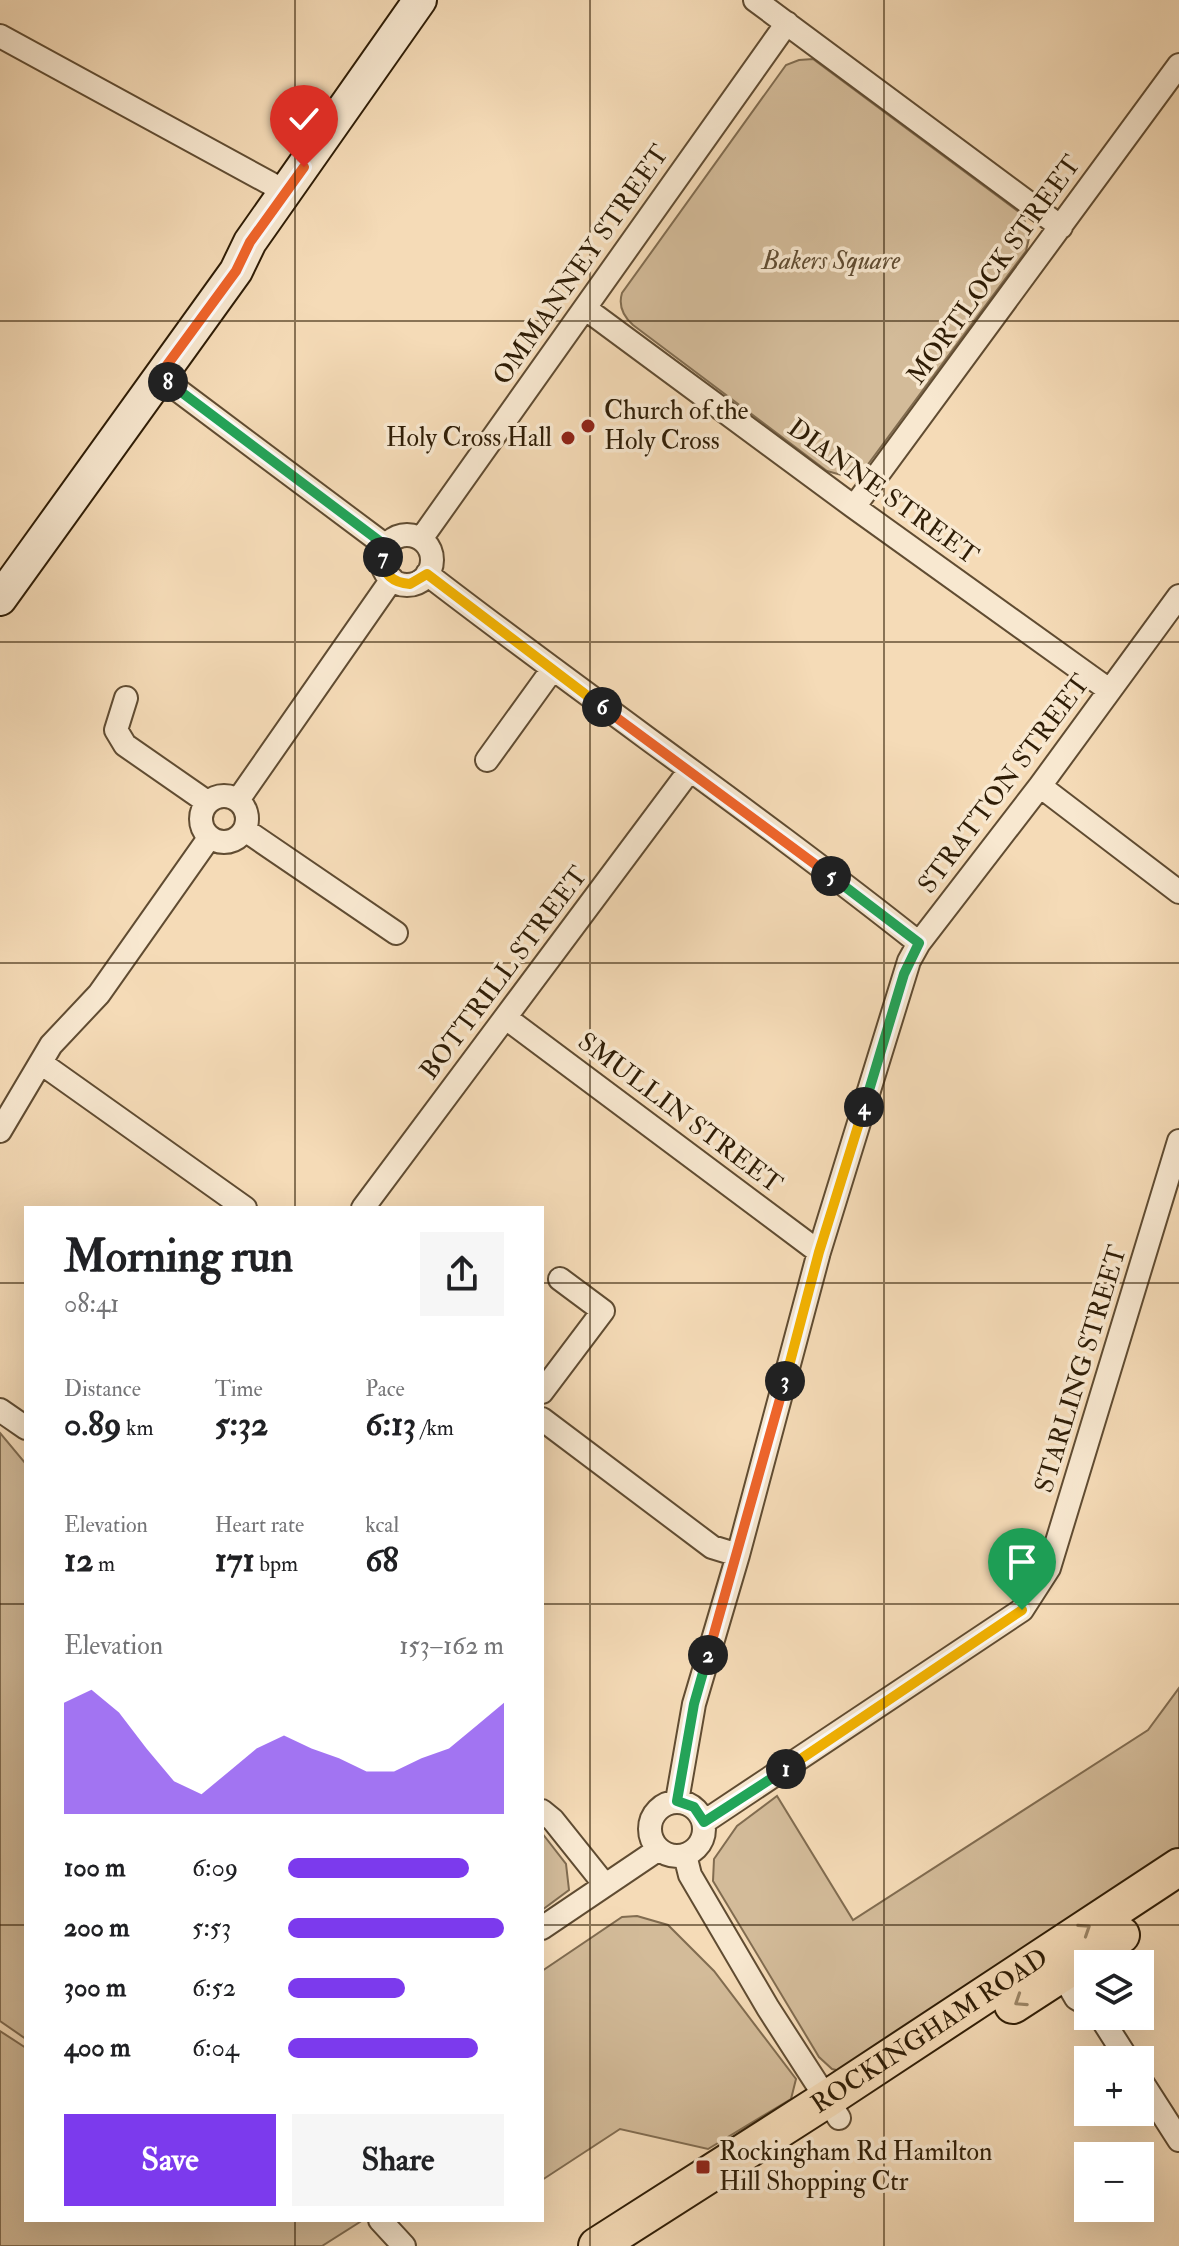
<!DOCTYPE html>
<meta charset="utf-8">
<style>
:root{--surface:#fff;--page:#f6f6f6;--text:#202124;--muted:#757577;--accent:#7c3aed}
body{margin:0;font-family:"IM FELL Double Pica",serif;background:var(--page);color:var(--text);height:100vh;display:flex;flex-direction:column;font-size:30px;white-space:nowrap}
*{box-sizing:border-box;margin:0}
p{font-size:26px;color:var(--muted)}
.icon{flex:none;width:44px;height:44px;fill:none;stroke:currentColor;stroke-width:2;stroke-linecap:round;stroke-linejoin:round}
.map{position:relative;flex:1;overflow:hidden}
.drawer{position:absolute;left:24px;top:1206px;width:520px;height:1016px;display:flex;flex-direction:column;background:var(--surface);border-radius:0px;box-shadow:0 8px 32px #0002}
.drawer>*{flex:none}
.buttons{position:absolute;left:1074px;top:1950px;display:grid;gap:16px}
.buttons a{display:grid;place-items:center;width:80px;height:80px;border-radius:0px;background:var(--surface);box-shadow:0 8px 32px #0002;font-size:40px}
.pin{position:absolute;display:grid;place-items:center;width:68px;height:68px;color:#fff;margin:-82px -34px;border-radius:50% 50% 50% 0;rotate:-45deg;box-shadow:0 0 8px #0007}
.pin .icon{rotate:45deg}
.km{position:absolute;width:40px;height:40px;margin:-20px;border-radius:50%;background:#222;color:#fff;font-size:22px;line-height:40px;text-align:center}
.round{display:grid;place-items:center;flex:none;width:84px;height:84px;border-radius:0px;background:var(--page)}
.headline{display:flex;align-items:center;justify-content:space-between;height:136px;padding:0 40px}
h1{font-size:44px;font-weight:800;line-height:60px}
.metrics{display:grid;grid-template-columns:repeat(3,1fr);gap:12px;height:136px;padding:8px 40px}
.metrics div{display:grid;align-content:center}
.metrics b{font-size:34px;font-weight:800}
.metrics small{font-size:22px;font-weight:400}
.metrics p{font-size:22px}
.chart{height:224px;padding:16px 40px}
.chart p{display:flex;justify-content:space-between}
.chart svg{width:100%;height:144px;margin-top:8px;fill:var(--accent);opacity:.7}
.button{display:flex;gap:16px;margin-top:auto;padding:16px 40px}
.button a{flex:1;height:92px;border-radius:0px;background:var(--accent);color:#fff;font-size:32px;font-weight:800;line-height:92px;text-align:center}
.button a+a{background:var(--page);color:var(--text)}
ul{padding:0 40px;list-style:none;font-size:26px}
li{display:grid;grid-template-columns:128px 96px 1fr;align-items:center;height:60px}
li i{height:20px;border-radius:10px;background:var(--accent)}
.map>svg:first-child{display:block}
.green{fill:#d3bb99;stroke:#816c50;stroke-width:2}
.lines{fill:none;stroke-linecap:round;stroke-linejoin:round}
.street-casing{stroke:#604c32;stroke-width:26}
.secondary-casing{stroke:#2f1d06;stroke-width:36}
.primary-casing{stroke:#2f1d06;stroke-width:40}
.street{stroke:#f8e8d0;stroke-width:22}
.secondary{stroke:#f8e8d0;stroke-width:32}
.primary{stroke:#f5dbb7;stroke-width:36}
.oneway{stroke:#9c8667}
.split-1-casing{stroke:#fff;stroke-width:16}
.split-2-casing{stroke:#fff;stroke-width:16}
.split-3-casing{stroke:#fff;stroke-width:16}
.split-4-casing{stroke:#fff;stroke-width:16}
.split-5-casing{stroke:#fff;stroke-width:16}
.split-6-casing{stroke:#fff;stroke-width:16}
.split-7-casing{stroke:#fff;stroke-width:16}
.split-8-casing{stroke:#fff;stroke-width:16}
.split-9-casing{stroke:#fff;stroke-width:16}
.split-1{stroke:#f5b400;stroke-width:10}
.split-2{stroke:#22a559;stroke-width:10}
.split-3{stroke:#f0652b;stroke-width:10}
.split-4{stroke:#f5b400;stroke-width:10}
.split-5{stroke:#22a559;stroke-width:10}
.split-6{stroke:#f0652b;stroke-width:10}
.split-7{stroke:#f5b400;stroke-width:10}
.split-8{stroke:#22a559;stroke-width:10}
.split-9{stroke:#f0652b;stroke-width:10}
.grid{fill:none;stroke:#2f1d06;stroke-width:2;stroke-opacity:0.55}
.poi-dot{fill:#8f2418;stroke:#f8e8d0;stroke-width:3}
.labels{text-anchor:middle;dominant-baseline:central;stroke-width:7;stroke-linejoin:round;paint-order:stroke}
.park-label{font-size:26px;font-style:italic;fill:#604c32;stroke:#f8e8d0}
.street-label{font-size:26px;fill:#2f1d06;stroke:#f8e8d0}
.poi-label{font-size:26px;fill:#2f1d06;stroke:#f8e8d0;text-anchor:start}
</style>
<div class="map">
<svg width="1179" height="2246" viewBox="0 0 1179 2246">
<rect width="100%" height="100%" fill="#f5dbb7"/>
<filter id="stains"><feTurbulence type="fractalNoise" baseFrequency=".0025" numOctaves="4"/><feColorMatrix values="0 0 0 0 .2 0 0 0 0 .09 0 0 0 0 .02 0 0 0 .5 -.17"/></filter>
<radialGradient id="worn" r=".72"><stop offset=".6" stop-color="#630" stop-opacity="0"/><stop offset="1" stop-color="#630" stop-opacity=".3"/></radialGradient>
<!-- green -->
<path class="green" d="M813 59 1023 215 1029 238 1026 251 866 467 845 476 827 471 633 325C623 316 618 306 622 293L786 65 799 60Z
M0 1433 26 1464V2039L0 2021Z
M1179 1688V1855L849 2073 832 2069 819 2057 713 1881 714 1859 737 1826 777 1796 853 1920 1148 1730Z
M542 1833 566 1864 569 1890 542 1910Z
M637 1916 668 1925 714 1971 796 2079 791 2099 708 2149 620 2129 542 2180V1971L622 1917Z
M0 2031 26 2048V2220H363L322 2246H0Z"/>
<g class="lines">
<defs>
<path id="street" d="M755 0 1061 227
M0 36 286 192
M586 309 854 507 1109 690
M159 376 386 546
M854 507 1179 65
M382 560a25 25 0 1 1 50 0a25 25 0 1 1-50 0Z
M421 539 787 23
M427 574C589 699 759 816 919 943
M126 698 116 730 125 745 207 802
M487 760 552 670
M1040 786 1179 892
M201 819a23 23 0 1 1 46 0a23 23 0 1 1-46 0Z
M238 800 392 579
M245 830 396 933
M506 1018 819 1252
M41 1063 245 1208
M0 1131 51 1045 99 994 209 838
M363 1208 690 770
M542 1392 603 1311 560 1279
M0 1410 26 1428
M542 1419 712 1547 738 1555
M677 1801 694 1704 738 1555 819 1252 909 961 919 943 1040 786 1179 596
M650 1829a27 27 0 1 1 54 0a27 27 0 1 1-54 0Z
M542 1811 553 1820 605 1885
M704 1822 1022 1610 1049 1568 1179 1141
M685 1855 690 1875 768 2008 839 2118
M542 1928 659 1849
M1062 1974 1076 1998 1088 2005
M1100 2016 1128 2060
M1140 2079 1179 2140
M380 2220 404 2246"/>
<path id="secondary" d="M0 599 236 271 250 242 420 0"/>
<g id="primary">
<path d="M1013 2005 1121 1935"/>
<path id="s1" d="M597 2246 827 2099 1179 1867"/>
</g>
</defs>
<!-- street casing -->
<use href="#street" class="street-casing"/>
<!-- secondary casing -->
<use href="#secondary" class="secondary-casing"/>
<!-- primary casing -->
<use href="#primary" class="primary-casing"/>
<!-- street -->
<use href="#street" class="street"/>
<!-- secondary -->
<use href="#secondary" class="secondary"/>
<!-- primary -->
<use href="#primary" class="primary"/>
</g>
<!-- one-way arrows -->
<defs><path id="oneway-chevron" d="M-2-3.5L2.5 0L-2 3.5" fill="none" stroke-width="1.6" stroke-linecap="round" stroke-linejoin="round" transform="scale(2)"/></defs>
<g class="oneway">
<use href="#oneway-chevron" transform="translate(1085 1929) rotate(-33)"/>
<use href="#oneway-chevron" transform="translate(1020 2001) rotate(147)"/>
</g>
<g class="lines">
<defs>
<path id="split-1" d="M786 1769 1022 1610"/>
<path id="split-2" d="M708 1655 694 1704 677 1801 694 1807 704 1822 786 1769"/>
<path id="split-3" d="M708 1655 785 1381"/>
<path id="split-4" d="M785 1381 819 1252 864 1107"/>
<path id="split-5" d="M831 876 919 943 904 974 864 1107"/>
<path id="split-6" d="M602 707 831 876"/>
<path id="split-7" d="M383 557C382 575 394 583 410 584L427 574 602 707"/>
<path id="split-8" d="M168 382 386 546 383 557"/>
<path id="split-9" d="M168 382 159 376 236 271 250 242 304 167"/>
</defs>
<!-- split-1 casing -->
<use href="#split-1" class="split-1-casing"/>
<!-- split-2 casing -->
<use href="#split-2" class="split-2-casing"/>
<!-- split-3 casing -->
<use href="#split-3" class="split-3-casing"/>
<!-- split-4 casing -->
<use href="#split-4" class="split-4-casing"/>
<!-- split-5 casing -->
<use href="#split-5" class="split-5-casing"/>
<!-- split-6 casing -->
<use href="#split-6" class="split-6-casing"/>
<!-- split-7 casing -->
<use href="#split-7" class="split-7-casing"/>
<!-- split-8 casing -->
<use href="#split-8" class="split-8-casing"/>
<!-- split-9 casing -->
<use href="#split-9" class="split-9-casing"/>
<!-- split-1 -->
<use href="#split-1" class="split-1"/>
<!-- split-2 -->
<use href="#split-2" class="split-2"/>
<!-- split-3 -->
<use href="#split-3" class="split-3"/>
<!-- split-4 -->
<use href="#split-4" class="split-4"/>
<!-- split-5 -->
<use href="#split-5" class="split-5"/>
<!-- split-6 -->
<use href="#split-6" class="split-6"/>
<!-- split-7 -->
<use href="#split-7" class="split-7"/>
<!-- split-8 -->
<use href="#split-8" class="split-8"/>
<!-- split-9 -->
<use href="#split-9" class="split-9"/>
</g>
<!-- grid -->
<path class="grid" d="M295 0V1208M590 0V2246M884 0V2246M0 321H1179M0 642H1179M0 963H1179M0 1283H26M542 1283H1179M0 1604H26M542 1604H1179M0 1925H26M542 1925H1179M295 2220V2246"/>
<!-- markers -->
<g class="poi-dot">
<circle cx="588" cy="426" r="8"/>
<circle cx="568" cy="438" r="8"/>
<rect x="695" y="2159" width="16" height="16" rx="4"/>
</g>
<g class="labels">
<!-- park labels -->
<g class="park-label">
<text x="831" y="261">Bakers Square</text>
</g>
<!-- street labels -->
<g class="street-label">
<text transform="translate(581 265) rotate(-55)">OMMANNEY STREET</text>
<text transform="translate(994 270) rotate(-54)">MORTLOCK STREET</text>
<text transform="translate(883 492) rotate(36)">DIANNE STREET</text>
<text transform="translate(1004 784) rotate(-53)">STRATTON STREET</text>
<text transform="translate(504 973) rotate(-53)">BOTTRILL STREET</text>
<text transform="translate(680 1113) rotate(37)">SMULLIN STREET</text>
<text transform="translate(1081 1369) rotate(-73)">STARLING STREET</text>
<text stroke="none"><textPath href="#s1" startOffset="396">ROCKINGHAM ROAD</textPath></text>
</g>
<!-- poi labels -->
<g class="poi-label">
<text x="604" y="411">Church of the<tspan x="604" dy="30">Holy Cross</tspan></text>
<text x="552" y="438" text-anchor="end">Holy Cross Hall</text>
<text x="719" y="2152">Rockingham Rd Hamilton<tspan x="719" dy="30">Hill Shopping Ctr</tspan></text>
</g>
</g>
<rect width="100%" height="100%" filter="url(#stains)"/>
<rect width="100%" height="100%" fill="url(#worn)"/>
</svg>
<div class="buttons">
<a><svg class="icon" aria-label="layers" viewBox="0 0 24 24"><path d="M12 4l9 5-9 5-9-5zM3 14l9 5 9-5"/></svg></a>
<a>+</a>
<a>−</a>
</div>
<div class="pin" style="left:1022px;top:1610px;background:#1e9e55"><svg class="icon" aria-label="arrive" viewBox="0 0 24 24"><path d="M6 21V4h12l-3 4 3 4H6"/></svg></div>
<div class="pin" style="left:304px;top:167px;background:#d93025"><svg class="icon" aria-label="check" viewBox="0 0 24 24"><path d="M5 12l5 5 9-10"/></svg></div>
<b class="km" style="left:786px;top:1769px">1</b>
<b class="km" style="left:708px;top:1655px">2</b>
<b class="km" style="left:785px;top:1381px">3</b>
<b class="km" style="left:864px;top:1107px">4</b>
<b class="km" style="left:831px;top:876px">5</b>
<b class="km" style="left:602px;top:707px">6</b>
<b class="km" style="left:383px;top:557px">7</b>
<b class="km" style="left:168px;top:382px">8</b>
<section class="drawer">
<div class="headline"><div><h1>Morning run</h1><p>08:41</p></div><a class="round"><svg class="icon" aria-label="share" viewBox="0 0 24 24"><path d="M12 15V3M7 8l5-5 5 5M5 13v7h14v-7"/></svg></a></div>
<div class="metrics">
<div><p>Distance</p><b>0.89<small> km</small></b></div>
<div><p>Time</p><b>5:32</b></div>
<div><p>Pace</p><b>6:13<small> /km</small></b></div>
</div>
<div class="metrics">
<div><p>Elevation</p><b>12<small> m</small></b></div>
<div><p>Heart rate</p><b>171<small> bpm</small></b></div>
<div><p>kcal</p><b>68</b></div>
</div>
<div class="chart"><p><span>Elevation</span>153–162 m</p>
<svg viewBox="0 0 160 44" preserveAspectRatio="none"><path d="M0 44V10L10 6L20 13L30 24L40 34L50 38L60 31L70 24L80 20L90 24L100 27L110 31L120 31L130 27L140 24L150 17L160 10V44z"/></svg>
</div>
<ul>
<li><b>100 m</b>6:09<i style="width:84%"></i></li>
<li><b>200 m</b>5:53<i style="width:100%"></i></li>
<li><b>300 m</b>6:52<i style="width:54%"></i></li>
<li><b>400 m</b>6:04<i style="width:88%"></i></li>
</ul>
<div class="button"><a>Save</a><a>Share</a></div>
</section>
</div>
